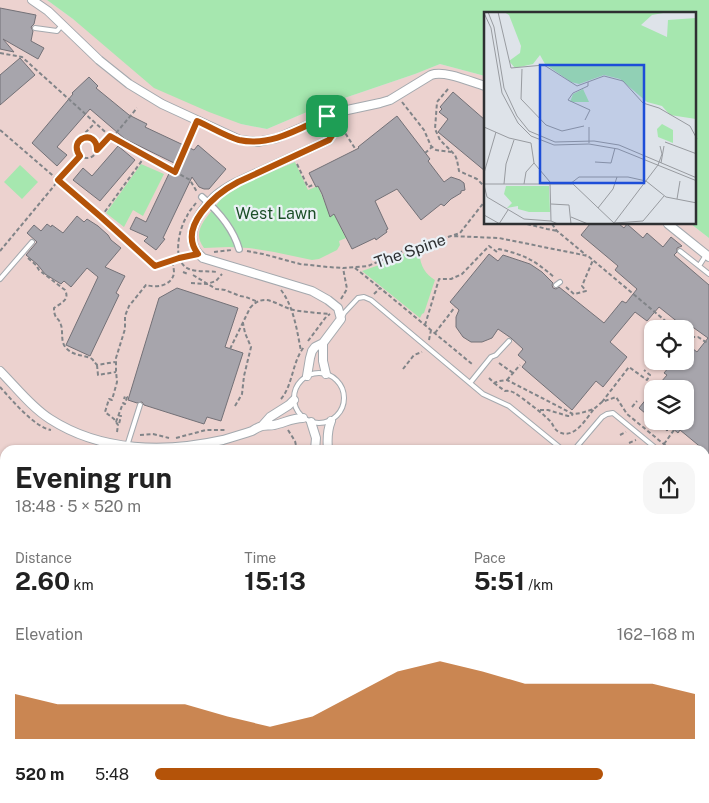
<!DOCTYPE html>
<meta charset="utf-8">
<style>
:root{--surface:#fff;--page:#f6f6f6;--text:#222;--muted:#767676;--accent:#b45309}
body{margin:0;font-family:"Public Sans",sans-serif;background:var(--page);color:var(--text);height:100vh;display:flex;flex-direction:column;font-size:19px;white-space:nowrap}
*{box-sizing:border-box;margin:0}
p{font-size:16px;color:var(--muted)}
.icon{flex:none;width:28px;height:28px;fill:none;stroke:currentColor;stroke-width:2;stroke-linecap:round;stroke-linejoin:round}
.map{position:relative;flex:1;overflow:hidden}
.panel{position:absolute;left:0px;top:445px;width:710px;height:359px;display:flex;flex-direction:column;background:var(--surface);border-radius:15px 15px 0 0;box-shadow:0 1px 4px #0004}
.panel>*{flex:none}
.controls{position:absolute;left:644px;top:320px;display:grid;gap:10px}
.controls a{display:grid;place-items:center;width:50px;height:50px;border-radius:10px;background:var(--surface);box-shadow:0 1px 4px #0004;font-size:25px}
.pin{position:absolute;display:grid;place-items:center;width:42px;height:42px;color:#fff;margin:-21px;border-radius:10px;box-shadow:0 2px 8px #0006}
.round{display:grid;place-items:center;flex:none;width:52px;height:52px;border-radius:15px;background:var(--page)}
.summary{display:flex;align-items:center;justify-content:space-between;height:85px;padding:0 15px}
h1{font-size:28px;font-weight:700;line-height:38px}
.metrics{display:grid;grid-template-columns:repeat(3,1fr);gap:8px;height:85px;padding:5px 15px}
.metrics div{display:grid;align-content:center}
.metrics b{font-size:25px;font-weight:700}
.metrics small{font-size:14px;font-weight:400}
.metrics p{font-size:14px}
.chart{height:140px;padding:10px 15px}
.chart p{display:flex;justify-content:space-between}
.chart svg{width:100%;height:90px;margin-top:5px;fill:var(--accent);opacity:.7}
ul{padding:0 15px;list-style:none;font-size:16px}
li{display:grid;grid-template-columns:80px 60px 1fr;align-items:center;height:38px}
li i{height:12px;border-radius:6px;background:var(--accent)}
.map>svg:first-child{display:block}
.education{fill:#ecd2cf;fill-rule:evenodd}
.green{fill:#a6e7af}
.building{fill:#a7a5ac;stroke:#737177}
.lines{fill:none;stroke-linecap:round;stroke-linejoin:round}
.service-casing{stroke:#a4a9ae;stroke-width:6}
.pedestrian-casing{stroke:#a4a9ae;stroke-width:8}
.minor-casing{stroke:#a4a9ae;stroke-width:10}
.primary-casing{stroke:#ae8188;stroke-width:15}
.path{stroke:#818488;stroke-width:2;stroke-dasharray:4 2.5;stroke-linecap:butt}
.service{stroke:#fff;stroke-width:4}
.pedestrian{stroke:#fff;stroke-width:5.5}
.minor{stroke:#fff;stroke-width:8}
.primary{stroke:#f8ced3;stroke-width:12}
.route-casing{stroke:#fff;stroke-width:10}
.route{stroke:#b45309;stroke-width:6}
.labels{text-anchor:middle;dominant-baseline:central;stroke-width:4.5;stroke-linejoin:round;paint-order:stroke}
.park-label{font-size:16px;fill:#1c4f28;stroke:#ebf1f6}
.street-label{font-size:16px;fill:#2e3032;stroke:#ebf1f6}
.inset-road{fill:none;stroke:#989ba0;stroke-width:1}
.view{fill:#1d4ed8;fill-opacity:0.15;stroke:#1d4ed8;stroke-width:2.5}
.inset-edge{fill:none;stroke:#2e3032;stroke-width:2.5}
</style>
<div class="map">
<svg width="709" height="803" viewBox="0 0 709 803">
<rect width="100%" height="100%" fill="#dee3e9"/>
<!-- education -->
<path class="education" d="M0 0H47L73 19 241 124 267 129 321 106 415 74 440 64 485 76V224H691L709 238V601L705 600V450H5V479L0 477ZM652 329H685V361H652ZM652 389H685V421H652Z"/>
<!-- green -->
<path class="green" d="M47 0H709V238L691 224H695V14H485V76L440 64 415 74 321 106 267 129 241 124 209 112 154 88 73 19Z
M295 162 308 190 318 186 330 216 334 214 346 238 339 241 340 245 337 250 319 259 312 260 274 252 249 248 229 247 204 248C192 233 204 220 214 208 218 203 222 197 228 194 248 180 272 172 295 162Z
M141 164 164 174 143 216 133 210 124 227 106 213Z
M20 165 38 182 22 199 4 182Z
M420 248C418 261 424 274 435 280L424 313 422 314 420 318 362 271 379 265 397 256Z"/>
<!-- building -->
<path class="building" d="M0 8 36 15 34 24 31 27 33 31 31 41 44 48 38 59 3 39 14 52 0 49Z
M20 58 35 75 0 105V75Z
M89 77 98 86 96 88 129 115 147 124 145 127 194 150 198 145 226 169 209 189H204L199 187 192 177 163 238 165 239 156 250 144 241 148 237 130 229 136 217 146 222 174 163 125 139 90 109 57 147 67 155 57 166 32 143 73 94 72 93Z
M453 92 485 120V171L438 132 448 119 439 112 442 109 440 107Z
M397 116 430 159 428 161 444 182 451 177 460 180 464 183 465 190 461 191V193L451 199 444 206 441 204 421 220 397 189 375 201 388 229 386 230 387 232 376 240 375 238 352 249 334 214 330 217 322 194 318 186 316 187 309 173 359 148 358 147Z
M118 146 135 160 100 201 73 180 83 168 92 176Z
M77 216 84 222 87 219 98 226 108 235 111 240 121 248 105 267 125 276 116 293 119 295 90 356 66 345 98 277 87 268 71 287 64 281 61 284 45 274 37 264 26 255 37 242 27 233 34 225 41 231 47 224 51 227 52 225 63 233Z
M590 224H619L624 228 627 224 643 238 647 233 663 247 671 237 682 246 677 248V252L674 255 709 285V454L680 430 678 433 671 427 667 431 656 421H685V389H655L667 375 664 373 674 361H685V349L688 345 697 352 708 338 687 323 684 327 659 307 647 321 635 312 610 342 627 357 603 387 596 381 572 410 522 367 526 362 518 355 523 349 511 338 498 329 492 338 482 342H471L463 337 456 327V317L459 310 450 302 489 254 498 261 503 255 530 264 542 272 553 283 552 285 553 288 556 289 559 287 604 323 622 301 626 303 637 289 615 270 618 266 581 235Z
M177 288 238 308 225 347 243 353 221 421 207 417 204 424 144 405 142 402 137 403 128 400 159 298Z
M652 392V419L639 408Z"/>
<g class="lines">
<defs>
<path id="service" d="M35 28 57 31 62 25
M680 251 709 274
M699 266 706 255
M0 279 32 242
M556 285 560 282
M342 317 344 313 358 298 364 297 371 300 483 394 509 406 563 450
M294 398a25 25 0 1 1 50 0a25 25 0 1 1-50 0Z
M470 383 491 357 496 355 509 341
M127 446 140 405
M574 450 602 417 607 414 613 413 658 450
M705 488 709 491
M705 552H709
M327 799 329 803
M621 803 623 799"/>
<path id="pedestrian" d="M202 197C218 211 233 228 239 249"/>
<path id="minor" d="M32 0 48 11 99 60 129 84 162 104 240 140 257 142 277 138 338 112 380 103 390 100 431 75C445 70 471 82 485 86
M668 224 709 257
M323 343V361L326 374
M0 371C16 387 31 407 50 419 101 452 165 453 223 440 233 437 243 434 252 431 255 429 259 427 262 426 266 425 270 426 274 425 284 423 292 418 303 418
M307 376 310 358 312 351 315 347 323 343 341 319 338 308 328 300 312 291 203 258C180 240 198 213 214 197 221 191 229 186 237 182L329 140 333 134 327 116
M311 422 316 438 315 450
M262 426 270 417 289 405 294 400
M328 450C327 439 327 431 331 421
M0 667 5 663
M0 723 5 730
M705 784 709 785
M70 799V803
M38 803 40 799
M207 803 208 799
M513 803 514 799"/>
<path id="primary" d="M0 493 5 495
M0 518 5 521
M705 612 709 613
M705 636 709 638"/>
</defs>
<!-- service casing -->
<use href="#service" class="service-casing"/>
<!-- pedestrian casing -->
<use href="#pedestrian" class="pedestrian-casing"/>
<!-- minor casing -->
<use href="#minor" class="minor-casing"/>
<!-- primary casing -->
<use href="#primary" class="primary-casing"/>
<!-- path -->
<path class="path" d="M0 53 22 57 112 138 146 155 190 180 197 192
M448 89 437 102 435 129 440 140 455 155 457 160 459 171 477 179 485 187
M402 102 424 130 431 146 436 150 451 152
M342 128 356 150
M0 130 101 217 155 266 190 256
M77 148a10 10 0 1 1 20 0a10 10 0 1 1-20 0Z
M82 138 84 134 95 123
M112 138 137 108
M97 150 110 136
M425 153 432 147
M297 164 308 187 315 184
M175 172 194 128
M196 203C193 207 189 211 187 216 179 228 171 262 189 269 196 272 209 271 217 272
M101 217 146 155
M527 224 547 229 557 231
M552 224 557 231 586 255
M454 235 460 233 485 201
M0 251 54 186 58 180 80 156
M247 251 263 254 300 264 328 267 343 268 368 266 408 249 451 236 499 238 588 256 675 329
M214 252 232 250
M28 258 36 265 39 270 65 290C70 300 61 303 54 308 54 320 59 317 61 325 63 331 61 339 64 345 71 357 84 354 92 359 94 361 95 363 97 365L115 362
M355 268 380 288
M183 272 188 274
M193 275 216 289 225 290 240 296 246 297 258 302
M191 283 207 284 216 281 222 274
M566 287 574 294 586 291 582 286 593 260
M281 290C294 307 297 331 301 351
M374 294 380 288 472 364
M341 299 347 289 343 268
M425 325 439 279H451L462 274 489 246 497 252 499 249C525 255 534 260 554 277
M435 333 455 307
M685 335 690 337H698L709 344
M429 340 431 330
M308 341 326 317 330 314
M230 349 250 308C264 292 275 304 290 309 300 312 319 313 330 314
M499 363 513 373
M97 365 98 375 116 372
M403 369 414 355 422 352
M489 378 494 383 499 381 507 380 573 414 581 413 594 409 602 402 616 397 627 414 671 450
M507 380 520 365
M494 383 505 391C512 390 516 394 522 398 531 405 541 412 549 420 553 423 554 430 559 432 574 440 586 419 594 409
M0 387C12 400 34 427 51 430
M281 399C293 385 292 362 304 347
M602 402 629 367 647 380 650 375 644 370
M235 406 242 394 244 376 251 347 245 333 243 323
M632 407 637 401
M540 410H548L568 416H571L573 414
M118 415 121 416 119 424
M116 422 123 403 125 404 127 397 125 396 124 399
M288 430 295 441 297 450
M117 432 118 425 114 419 105 412 109 399 112 400 117 382 116 371V358L125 329V316L129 306 146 285C156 288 172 286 174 273 174 269 173 265 172 261
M140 435 153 434 169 438
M620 435 626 432
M176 438 206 430H225
M629 443 636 440
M664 444 674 430
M638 450 645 447
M705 474 709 480
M705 597 709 599
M137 799V803
M163 799H171"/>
<!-- service -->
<use href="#service" class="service"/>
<!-- pedestrian -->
<use href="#pedestrian" class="pedestrian"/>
<!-- minor -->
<use href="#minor" class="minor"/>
<!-- primary -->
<use href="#primary" class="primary"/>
</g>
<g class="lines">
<defs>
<path id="route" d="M327 116 333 134 329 140 238 182C215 194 177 227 198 254L179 258 155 266 101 217 58 180 80 156C67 138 97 128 97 150L110 136 175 172 197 121C211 127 225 136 239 140 271 147 300 128 327 116Z"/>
</defs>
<!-- route casing -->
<use href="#route" class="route-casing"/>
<!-- route -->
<use href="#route" class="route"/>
</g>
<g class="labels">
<!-- park labels -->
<g class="park-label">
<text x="276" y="213">West Lawn</text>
</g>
<!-- street labels -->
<g class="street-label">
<text transform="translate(410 251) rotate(-19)">The Spine</text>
</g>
</g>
<!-- overview -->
<g transform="translate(484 12)">
<rect width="212" height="212" fill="#dee3e9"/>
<path d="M20 0H185L168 3 157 13 183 25 184 8 212 6V107L186 103 178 94 163 90 136 67 120 63 95 72 87 70 61 52 56 43 49 52 31 56 25 49 36 41 37 34 25 3ZM99 77 105 90H86L89 82ZM178 112 189 118V131L174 125 173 117ZM22 174H65L66 200H45L34 197V194L23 196 28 191 20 182Z" fill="#a6e7af"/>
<path class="inset-road" d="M4 0 10 15 20 76 33 104 45 119 71 130 110 129 135 133 213 166M14 0 27 56 60 53 93 74 120 64 139 69 159 91 175 96 206 114 213 127M0 1 7 16 18 81 34 111 47 124 70 133 105 132 134 137 213 169M38 57 37 87 62 113 78 119 100 114M101 108 106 98 84 88 89 81 104 74V70M0 115 25 126 47 131 50 151 66 170 67 209 74 212M105 115V131M181 130 213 142M111 150 127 151 131 136M177 151 180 134M0 161 12 120M0 172H89L131 212M20 172 22 152 30 128M40 172 42 160 50 151M86 172 95 165H144L162 169 182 185 213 191M0 173 3 185 40 207 67 209M193 187 196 169M67 192 85 193 87 212M114 196 129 177 133 165M0 203 16 212M87 205 104 212M130 211 174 153 178 142 176 134M131 211 159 209 180 184M15 212 24 198M187 212H213"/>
<path class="view" d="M56 53H160V171H56Z"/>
<rect width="212" height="212" class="inset-edge"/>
</g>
</svg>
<div class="controls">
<a><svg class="icon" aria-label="locate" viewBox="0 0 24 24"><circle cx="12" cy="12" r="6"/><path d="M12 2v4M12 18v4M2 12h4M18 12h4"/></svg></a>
<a><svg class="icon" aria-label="layers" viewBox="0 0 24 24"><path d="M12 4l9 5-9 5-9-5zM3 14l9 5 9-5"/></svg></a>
</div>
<div class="pin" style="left:327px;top:116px;background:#1e9e55"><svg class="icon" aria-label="arrive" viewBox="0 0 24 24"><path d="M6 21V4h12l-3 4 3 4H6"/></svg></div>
<section class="panel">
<div class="summary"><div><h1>Evening run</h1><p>18:48 · 5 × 520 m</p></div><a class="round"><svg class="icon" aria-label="share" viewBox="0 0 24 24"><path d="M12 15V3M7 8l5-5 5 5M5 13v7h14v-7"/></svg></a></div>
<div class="metrics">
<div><p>Distance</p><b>2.60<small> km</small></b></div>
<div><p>Time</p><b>15:13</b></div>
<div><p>Pace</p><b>5:51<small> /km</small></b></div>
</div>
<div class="chart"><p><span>Elevation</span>162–168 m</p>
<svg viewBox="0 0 160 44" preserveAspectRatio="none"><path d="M0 44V22L10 27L20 27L30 27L40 27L50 33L60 38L70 33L80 22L90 11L100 6L110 11L120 17L130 17L140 17L150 17L160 22V44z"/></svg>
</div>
<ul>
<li><b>520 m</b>5:48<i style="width:83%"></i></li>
</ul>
</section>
</div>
